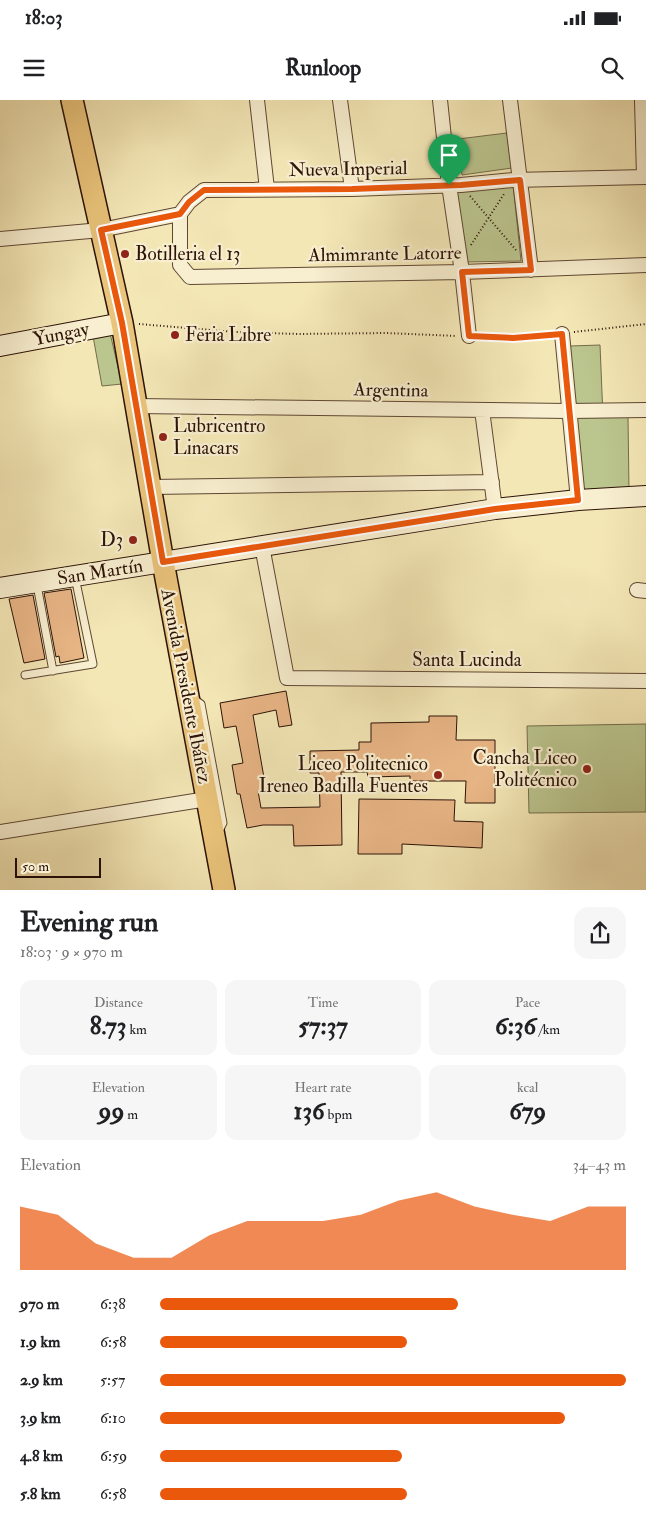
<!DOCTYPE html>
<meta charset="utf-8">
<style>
:root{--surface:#fff;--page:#f6f6f6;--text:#202124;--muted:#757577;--accent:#ea580c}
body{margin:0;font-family:"IM FELL Double Pica",serif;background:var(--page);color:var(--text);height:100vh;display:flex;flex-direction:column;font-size:19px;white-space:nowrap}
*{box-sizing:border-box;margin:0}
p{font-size:16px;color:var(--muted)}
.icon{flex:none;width:28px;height:28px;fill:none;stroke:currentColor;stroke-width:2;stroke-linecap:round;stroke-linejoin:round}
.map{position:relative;height:790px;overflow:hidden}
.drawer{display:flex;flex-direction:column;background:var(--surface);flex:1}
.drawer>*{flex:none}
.scale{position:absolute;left:15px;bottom:12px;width:86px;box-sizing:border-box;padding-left:5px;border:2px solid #2c1207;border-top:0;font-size:14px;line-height:18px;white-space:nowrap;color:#2c1207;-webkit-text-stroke:4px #f8efd0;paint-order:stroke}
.pin{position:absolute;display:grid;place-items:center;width:42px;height:42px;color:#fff;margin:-51px -21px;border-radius:50% 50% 50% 0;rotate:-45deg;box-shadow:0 0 5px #0007}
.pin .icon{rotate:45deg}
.round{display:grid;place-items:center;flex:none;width:52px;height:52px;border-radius:15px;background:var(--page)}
.summary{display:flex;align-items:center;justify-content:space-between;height:85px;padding:0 20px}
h1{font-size:28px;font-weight:800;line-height:38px}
.figures{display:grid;grid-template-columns:repeat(3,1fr);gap:8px;height:85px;padding:5px 20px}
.figures div{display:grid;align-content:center;border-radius:12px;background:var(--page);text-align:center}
.figures b{font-size:25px;font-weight:800}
.figures small{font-size:14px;font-weight:400}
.figures p{font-size:14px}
.chart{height:140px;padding:10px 20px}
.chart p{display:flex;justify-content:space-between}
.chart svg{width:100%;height:90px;margin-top:5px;fill:var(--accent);opacity:.7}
ul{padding:0 20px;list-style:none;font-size:16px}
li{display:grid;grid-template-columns:80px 60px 1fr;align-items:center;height:38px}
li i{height:12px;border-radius:6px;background:var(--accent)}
.status{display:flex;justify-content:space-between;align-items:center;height:35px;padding:0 25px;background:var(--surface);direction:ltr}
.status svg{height:14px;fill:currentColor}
header{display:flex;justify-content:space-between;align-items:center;height:65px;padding:0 20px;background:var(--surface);font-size:22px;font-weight:800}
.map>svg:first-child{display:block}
.green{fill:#bbc58e;stroke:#746c4a}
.building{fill:#e8b585;stroke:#2c1207}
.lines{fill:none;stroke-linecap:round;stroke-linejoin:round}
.lane-casing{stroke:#5e4733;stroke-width:9}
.street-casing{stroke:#5e4733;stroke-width:16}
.secondary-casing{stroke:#2c1207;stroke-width:22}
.primary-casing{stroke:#2c1207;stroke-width:24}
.path{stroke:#2c1207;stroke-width:2;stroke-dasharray:1 2.5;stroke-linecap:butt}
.lane{stroke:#f8efd0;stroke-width:7}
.street{stroke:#f8efd0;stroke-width:14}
.secondary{stroke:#f8efd0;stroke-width:20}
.primary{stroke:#eac47b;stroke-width:21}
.route-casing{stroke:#fff;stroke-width:10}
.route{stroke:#ea580c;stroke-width:6}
.poi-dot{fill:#8f2418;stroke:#f8efd0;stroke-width:2}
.labels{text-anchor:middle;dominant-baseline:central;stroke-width:4.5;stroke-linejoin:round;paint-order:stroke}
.street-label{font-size:19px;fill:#2c1207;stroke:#f8efd0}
.poi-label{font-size:19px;fill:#2c1207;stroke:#f8efd0;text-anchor:start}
</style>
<div class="status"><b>18:03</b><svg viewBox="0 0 49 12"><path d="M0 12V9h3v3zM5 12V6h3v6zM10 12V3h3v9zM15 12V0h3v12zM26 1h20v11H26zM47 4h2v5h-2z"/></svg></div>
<header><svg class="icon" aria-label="menu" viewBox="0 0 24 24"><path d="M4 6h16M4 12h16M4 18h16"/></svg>Runloop<svg class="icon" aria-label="search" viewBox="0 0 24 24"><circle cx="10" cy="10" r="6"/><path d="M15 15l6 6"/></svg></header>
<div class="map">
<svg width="646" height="790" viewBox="0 0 646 790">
<rect width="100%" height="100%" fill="#f4e7b6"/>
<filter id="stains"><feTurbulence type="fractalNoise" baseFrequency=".004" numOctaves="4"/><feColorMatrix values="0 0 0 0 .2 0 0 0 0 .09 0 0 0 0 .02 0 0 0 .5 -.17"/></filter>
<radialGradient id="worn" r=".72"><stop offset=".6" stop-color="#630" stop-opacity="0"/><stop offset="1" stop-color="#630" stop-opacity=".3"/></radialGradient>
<!-- green -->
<path class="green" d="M507 33 512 68 462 75 458 39Z
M513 84 521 161 463 162 452 86Z
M110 233 122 284 102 286 93 236Z
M600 245 603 317H628L629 390 581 394 570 246Z
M646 624V712L529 713 527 626Z"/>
<!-- building -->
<path class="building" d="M71 489 84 558 60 563 59 556 56 557 44 493Z
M33 495 45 559 24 563 9 499Z
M286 591 292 625 279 627 276 610 253 615 266 689 258 691 261 708 320 707 319 673H310V651L359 650V642H371V623L429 622V616H457L456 640H495V703H465L466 681H410V676L368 677 367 672H341L342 745 294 746 293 725H263L247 728 240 694H237L232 665 243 663 236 626 224 628 220 603Z
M359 699 455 700 454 721 483 722 482 748 402 744V754H358Z"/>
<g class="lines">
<defs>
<path id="lane" d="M37 485 53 571
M25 575 93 564 75 477
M194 599 201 604 223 723 219 731"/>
<path id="street" d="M257 0 267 89
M340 0 352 89
M440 0 449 85 462 172 469 236
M510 0 531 170
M642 0 644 77
M180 114V165L190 177 462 172 646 165
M180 114 189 102 204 90 352 89 461 85 513 80 646 77
M0 139 101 130 180 114
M562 234 578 400
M136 306 569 311 646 310
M482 310 495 409
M150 387 492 382
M262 446 287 578 646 581
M637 490 646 491
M0 732 207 699"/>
<path id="secondary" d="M0 246 122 223
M0 488 495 409 578 400 646 396"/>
<path id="primary" d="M72 0 122 223 163 462 224 790"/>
</defs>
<!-- lane casing -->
<use href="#lane" class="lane-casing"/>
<!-- street casing -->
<use href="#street" class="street-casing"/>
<!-- secondary casing -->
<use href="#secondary" class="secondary-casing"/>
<!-- primary casing -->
<use href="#primary" class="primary-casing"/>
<!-- path -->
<path class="path" d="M470 96 516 150
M471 145 504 94
M139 224 235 232 298 234 386 233 457 236
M574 232 646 224
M482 236 513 237 549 235"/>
<!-- lane -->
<use href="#lane" class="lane"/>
<!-- street -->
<use href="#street" class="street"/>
<!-- secondary -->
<use href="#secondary" class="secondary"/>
<!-- primary -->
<use href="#primary" class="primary"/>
</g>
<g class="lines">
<defs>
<path id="route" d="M520 80 531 170 462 172 469 236 513 238 562 234 578 400 495 409 163 462 122 223 101 130 180 114 189 102 204 90 352 89 461 85Z"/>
</defs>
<!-- route casing -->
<use href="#route" class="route-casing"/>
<!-- route -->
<use href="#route" class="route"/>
</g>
<!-- markers -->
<g class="poi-dot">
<circle cx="125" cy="154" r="5"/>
<circle cx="175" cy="235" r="5"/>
<circle cx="163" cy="337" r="5"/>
<circle cx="133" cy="440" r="5"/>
<circle cx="587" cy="669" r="5"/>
<circle cx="438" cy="675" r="5"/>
</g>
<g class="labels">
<!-- street labels -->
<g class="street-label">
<text transform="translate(348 69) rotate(-1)">Nueva Imperial</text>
<text transform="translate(385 154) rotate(-1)">Almimrante Latorre</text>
<text transform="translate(61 234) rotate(-11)">Yungay</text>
<text transform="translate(391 290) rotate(1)">Argentina</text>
<text transform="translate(100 472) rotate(-9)">San Martín</text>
<text x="467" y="560">Santa Lucinda</text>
<text transform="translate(186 586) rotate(79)">Avenida Presidente Ibáñez</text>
</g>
<!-- poi labels -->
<g class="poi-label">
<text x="135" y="154">Botilleria el 13</text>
<text x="185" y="235">Feria Libre</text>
<text x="173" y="326">Lubricentro<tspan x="173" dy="22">Linacars</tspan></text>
<text x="123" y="440" text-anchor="end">D3</text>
<text x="577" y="658" text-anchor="end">Cancha Liceo<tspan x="577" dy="22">Politécnico</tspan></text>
<text x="428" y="664" text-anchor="end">Liceo Politecnico<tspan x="428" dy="22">Ireneo Badilla Fuentes</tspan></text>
</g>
</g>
<rect width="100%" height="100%" filter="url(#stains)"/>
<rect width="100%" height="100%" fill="url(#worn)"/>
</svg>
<div class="scale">50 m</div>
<div class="pin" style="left:449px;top:85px;background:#1e9e55"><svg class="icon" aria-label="arrive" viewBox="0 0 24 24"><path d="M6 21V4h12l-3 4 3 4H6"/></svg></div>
</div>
<section class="drawer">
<div class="summary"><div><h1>Evening run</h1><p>18:03 · 9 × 970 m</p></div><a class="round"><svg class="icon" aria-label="share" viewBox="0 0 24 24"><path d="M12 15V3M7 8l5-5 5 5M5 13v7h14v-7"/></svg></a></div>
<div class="figures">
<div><p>Distance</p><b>8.73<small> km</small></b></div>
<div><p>Time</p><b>57:37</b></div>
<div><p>Pace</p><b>6:36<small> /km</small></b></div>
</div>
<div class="figures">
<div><p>Elevation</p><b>99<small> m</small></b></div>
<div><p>Heart rate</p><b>136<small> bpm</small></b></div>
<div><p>kcal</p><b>679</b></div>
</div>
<div class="chart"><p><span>Elevation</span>34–43 m</p>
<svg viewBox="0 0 160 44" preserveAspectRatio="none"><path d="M0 44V13L10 17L20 31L30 38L40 38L50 27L60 20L70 20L80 20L90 17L100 10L110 6L120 13L130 17L140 20L150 13L160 13V44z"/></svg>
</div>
<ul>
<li><b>970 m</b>6:38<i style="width:64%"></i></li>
<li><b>1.9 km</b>6:58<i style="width:53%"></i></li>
<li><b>2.9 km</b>5:57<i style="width:100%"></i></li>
<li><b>3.9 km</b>6:10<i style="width:87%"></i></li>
<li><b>4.8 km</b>6:59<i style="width:52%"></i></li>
<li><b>5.8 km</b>6:58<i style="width:53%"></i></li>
</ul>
</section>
